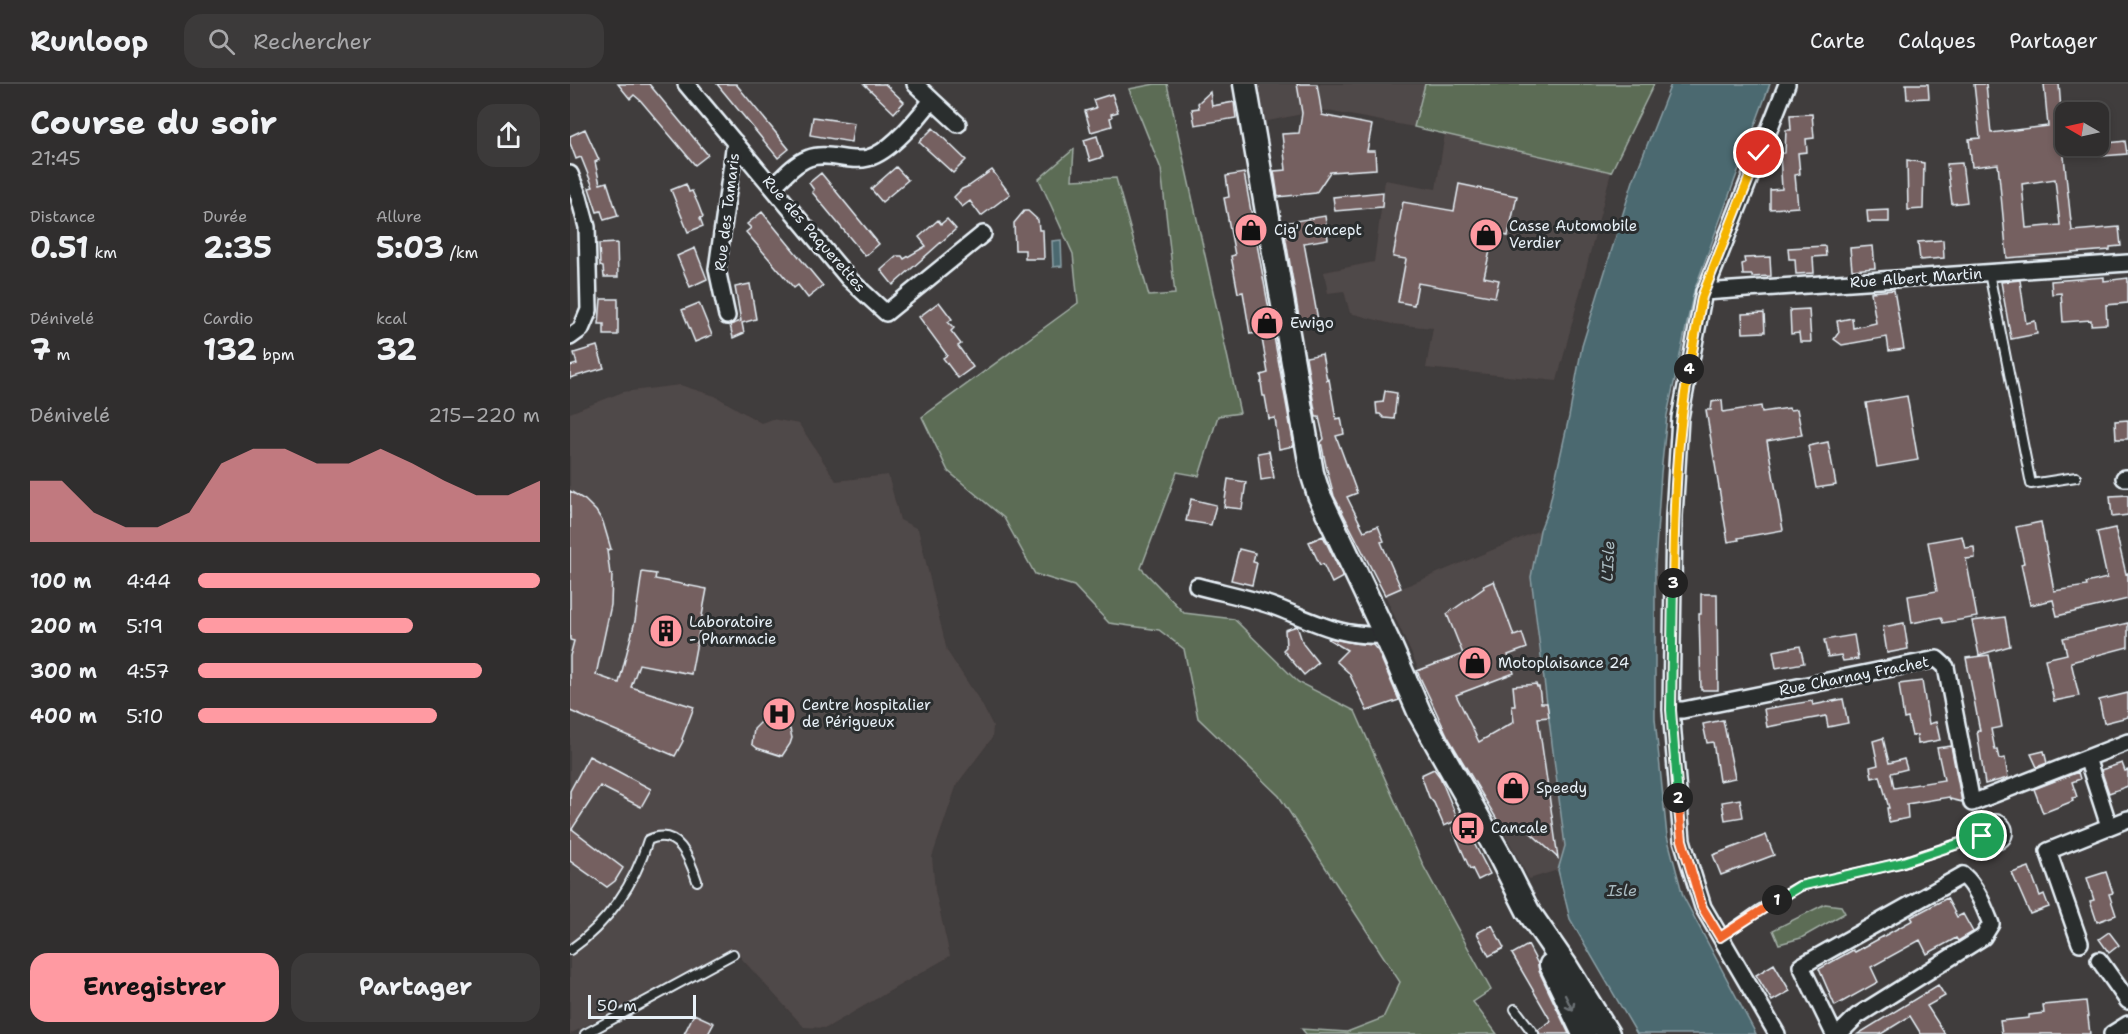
<!DOCTYPE html>
<html lang="fr">
<meta charset="utf-8">
<style>
:root{--surface:#302e2e;--page:#3c3a3a;--text:#f1f3f6;--muted:#a8a8aa;--line:#4b4a4a;--accent:#ff9aa2}
body{margin:0;font-family:"Shantell Sans",sans-serif;background:var(--page);color:var(--text);height:100vh;display:flex;flex-direction:column;font-size:22px;white-space:nowrap}
*{box-sizing:border-box;margin:0}
p{font-size:20px;color:var(--muted)}
.icon{flex:none;width:33px;height:33px;fill:none;stroke:currentColor;stroke-width:2;stroke-linecap:round;stroke-linejoin:round}
.map{position:relative;flex:1;overflow:hidden}
.details{display:flex;flex-direction:column;background:var(--surface);width:570px}
.details>*{flex:none}
.needle{width:39px;rotate:279deg}
.fabs{position:absolute;left:1485px;top:18px;display:grid;gap:12px}
.fabs a{display:grid;place-items:center;width:54px;height:54px;border-radius:12px;background:var(--surface);box-shadow:0 3px 9px #0003,0 0 0 2px var(--line);font-size:30px}
.scale{position:absolute;left:18px;bottom:15px;width:108px;box-sizing:border-box;padding-left:6px;border:3px solid #e8f1f8;border-top:0;font-size:16px;line-height:21px;white-space:nowrap;color:#e8f1f8;-webkit-text-stroke:4px #2a2d2e;paint-order:stroke}
.pin{position:absolute;display:grid;place-items:center;width:51px;height:51px;color:#fff;margin:-26px;border:3px solid #fff;border-radius:50%;box-shadow:0 2px 6px #0007}
.km{position:absolute;width:30px;height:30px;margin:-15px;border-radius:50%;background:#222;color:#fff;font-size:16px;line-height:30px;text-align:center}
.round{display:grid;place-items:center;flex:none;width:63px;height:63px;border-radius:18px;background:var(--page)}
.overview{display:flex;align-items:center;justify-content:space-between;height:102px;padding:0 30px}
h1{font-size:33px;font-weight:700;line-height:45px}
.metrics{display:grid;grid-template-columns:repeat(3,1fr);gap:9px;height:102px;padding:6px 30px}
.metrics div{display:grid;align-content:center}
.metrics b{font-size:30px;font-weight:700}
.metrics small{font-size:16px;font-weight:400}
.metrics p{font-size:16px}
.chart{height:168px;padding:12px 30px}
.chart p{display:flex;justify-content:space-between}
.chart svg{width:100%;height:108px;margin-top:6px;fill:var(--accent);opacity:.7}
.cta{display:flex;gap:12px;margin-top:auto;padding:12px 30px}
.cta a{flex:1;height:69px;border-radius:18px;background:var(--accent);color:#111;font-size:24px;font-weight:700;line-height:69px;text-align:center}
.cta a+a{background:var(--page);color:var(--text)}
ul{padding:0 30px;list-style:none;font-size:20px}
li{display:grid;grid-template-columns:96px 72px 1fr;align-items:center;height:45px}
li i{height:15px;border-radius:8px;background:var(--accent)}
header{display:flex;align-items:center;gap:36px;box-sizing:border-box;height:84px;padding:0 30px;background:var(--surface);border-bottom:2px solid var(--line)}
header strong{font-size:28px}
nav{display:flex;gap:33px;margin-inline-start:auto;font-size:21px}
.search{width:420px;height:54px;background:var(--page);display:flex;align-items:center;gap:15px;box-sizing:border-box;padding:0 21px;border-radius:18px;color:var(--muted);font-size:22px}
main{display:flex;flex:1;min-height:0}
.map>svg:first-child{display:block}
.built{fill:#504848}
.green{fill:#5b6c55;stroke:#a2aea6;stroke-width:1.5}
.water{fill:#4c696f;stroke:#8a9fa6;stroke-width:1.5}
.building{fill:#746161;stroke:#e8f1f8;stroke-width:1.5;fill-rule:evenodd}
.lines{fill:none;stroke-linecap:round;stroke-linejoin:round}
.service-casing{stroke:#e8f1f8;stroke-width:12}
.minor-casing{stroke:#e8f1f8;stroke-width:20}
.secondary-casing{stroke:#e8f1f8;stroke-width:27}
.service{stroke:#2a2d2e;stroke-width:8}
.minor{stroke:#2a2d2e;stroke-width:15}
.secondary{stroke:#2a2d2e;stroke-width:22}
.oneway{stroke:#6c7275}
.split-1-casing{stroke:#fff;stroke-width:12}
.split-2-casing{stroke:#fff;stroke-width:12}
.split-3-casing{stroke:#fff;stroke-width:12}
.split-4-casing{stroke:#fff;stroke-width:12}
.split-5-casing{stroke:#fff;stroke-width:12}
.split-1{stroke:#22a559;stroke-width:8}
.split-2{stroke:#f0652b;stroke-width:8}
.split-3{stroke:#22a559;stroke-width:8}
.split-4{stroke:#f5b400;stroke-width:8}
.split-5{stroke:#f5b400;stroke-width:8}
.labels{text-anchor:middle;dominant-baseline:central;stroke-width:6;stroke-linejoin:round;paint-order:stroke}
.street-label{font-size:15px;fill:#e8f1f8;stroke:#2a2d2e}
.poi-label{font-size:15px;fill:#e8f1f8;stroke:#2a2d2e;text-anchor:start}
.water-label{font-size:16px;font-style:italic;fill:#aabbc1;stroke:#2a2d2e}
</style>
<header>
<strong>Runloop</strong>
<div class="search"><svg class="icon" aria-label="search" viewBox="0 0 24 24"><circle cx="10" cy="10" r="6"/><path d="M15 15l6 6"/></svg>Rechercher</div>
<nav><a>Carte</a><a>Calques</a><a>Partager</a></nav>
</header>
<main>
<section class="details">
<div class="overview"><div><h1>Course du soir</h1><p>21:45</p></div><a class="round"><svg class="icon" aria-label="share" viewBox="0 0 24 24"><path d="M12 15V3M7 8l5-5 5 5M5 13v7h14v-7"/></svg></a></div>
<div class="metrics">
<div><p>Distance</p><b>0.51<small> km</small></b></div>
<div><p>Durée</p><b>2:35</b></div>
<div><p>Allure</p><b>5:03<small> /km</small></b></div>
</div>
<div class="metrics">
<div><p>Dénivelé</p><b>7<small> m</small></b></div>
<div><p>Cardio</p><b>132<small> bpm</small></b></div>
<div><p>kcal</p><b>32</b></div>
</div>
<div class="chart"><p><span>Dénivelé</span>215–220 m</p>
<svg viewBox="0 0 160 44" preserveAspectRatio="none"><path d="M0 44V19L10 19L20 32L30 38L40 38L50 32L60 12L70 6L80 6L90 12L100 12L110 6L120 12L130 19L140 25L150 25L160 19V44z"/></svg>
</div>
<ul>
<li><b>100 m</b>4:44<i style="width:100%"></i></li>
<li><b>200 m</b>5:19<i style="width:63%"></i></li>
<li><b>300 m</b>4:57<i style="width:83%"></i></li>
<li><b>400 m</b>5:10<i style="width:70%"></i></li>
</ul>
<div class="cta"><a>Enregistrer</a><a>Partager</a></div>
</section>
<div class="map">
<svg width="1558" height="950" viewBox="0 0 1558 950">
<rect width="100%" height="100%" fill="#403d3d"/>
<filter id="ink" filterUnits="userSpaceOnUse"><feTurbulence type="fractalNoise" baseFrequency=".0167" numOctaves="2"/><feDisplacementMap in="SourceGraphic" scale="12" xChannelSelector="R" yChannelSelector="G"/><feConvolveMatrix kernelMatrix="1 2 1 2 8 2 1 2 1" color-interpolation-filters="sRGB"/></filter>
<g filter="url(#ink)">
<!-- built -->
<path class="built" d="M687 0H855L844 43 752 26 693 38Z
M875 49 1041 88 987 297 856 284 863 244 822 240 780 229 774 207 758 209 754 188 804 178 815 96 866 105Z
M110 301 145 312 191 339 202 335 229 340 266 397 318 391 330 436 348 445 377 567 411 619 423 642 422 654 387 700 362 773 365 807 380 872 256 944 234 943 172 875 164 863 0 950V329L53 308Z
M970 446 961 493 996 762 988 786 959 795 929 739 880 655 815 511Z"/>
<!-- green -->
<path class="green" d="M585 0H597L670 329 648 332 629 392 607 388 571 484 614 529 664 535 728 598 785 627 854 783 921 906 903 918 927 950H736L732 945 777 948 813 934 830 898 709 712 628 634 614 565 589 546 539 539 504 502 465 490 434 434 378 387 352 333 508 219 503 170 469 95 504 65 502 96 546 94 579 212 605 210 591 85 559 5Z
M855 0H1084L1041 88 844 43Z
M1255 820 1271 822 1275 829 1231 854 1209 860 1203 846Z"/>
<!-- water -->
<path class="water" d="M1101 0H1200L1124 207 1097 331 1091 389 1085 481V635L1097 752 1113 812 1186 950H1067L1000 835 988 786 995 762 961 493 970 446 979 423 999 333 1012 262 1063 97Z
M491 156 492 182 483 183 482 157Z"/>
<!-- building -->
<path class="building" d="M48 0H79L138 71 125 81 71 17 64 11 60 15Z
M147 0H166L219 65 208 74Z
M294 0H315L334 18 324 29Z
M727 0H747L752 31 802 41 797 67H805L806 85 760 88 746 109 708 113 704 87 716 86 712 50 729 49 732 29Z
M1336 0H1358L1359 14 1337 15Z
M1404 0H1416L1421 49 1478 42 1474 0H1489L1491 26H1489L1502 147 1549 143 1551 162 1540 163V166L1437 174 1428 80 1402 83 1399 55 1410 54ZM1485 95 1490 141 1456 144 1452 100Z
M640 8 642 22 664 18 666 34 625 41 622 25 629 24 628 19Z
M542 10 548 28 541 30 542 33 540 34 542 42 521 48 515 27 526 24 523 16Z
M1242 30 1244 54 1236 55 1237 68 1228 69 1230 90 1225 91 1228 123 1200 125V106L1212 105 1210 70 1215 69 1216 46H1221L1220 31Z
M243 33 284 39 281 58 240 51Z
M363 44 396 76 383 89 349 58Z
M15 45 29 76 25 78 30 100 37 98 48 132 34 136 31 127 27 128 19 104 23 103 11 73 6 75 0 59V52Z
M527 52 533 73 520 77 514 56Z
M1555 57 1557 70 1532 72 1530 60Z
M1337 76 1354 79 1353 125 1338 126Z
M1392 79 1397 118 1382 120 1377 80Z
M326 83 338 96 312 118 301 105Z
M422 86 440 110 411 132 400 117 392 123 384 113 392 105 399 102Z
M251 89 309 160 295 172 242 108 244 106 239 99Z
M674 89 724 362 709 365 705 334 699 335 695 312H693L691 298H692L691 291 698 289 691 249 680 250 673 208 668 209 661 172 665 171 654 114 659 113 656 92Z
M116 100 119 108 122 107 128 120 133 133 130 134 133 142 118 148 101 106Z
M889 100 947 112 938 152 924 149 914 193 929 196 925 213 848 199 844 221 828 218 836 175 823 173 833 118 884 127Z
M813 108 812 123 765 127 763 113Z
M1319 126V138H1298L1297 127Z
M454 127H458L468 136 469 146H473L474 175H455V166H445L444 139Z
M192 128 253 202 238 214 228 201 224 204 176 148 181 144 177 140Z
M755 132 758 155 734 159 748 236 730 239 713 139Z
M377 135 386 145 323 201 311 186 327 172H332L334 175 356 162 349 153 368 136 371 140Z
M1373 156 1374 174 1350 176 1348 158Z
M47 159 48 193H34L33 183 30 182 29 160Z
M1255 162 1256 172 1243 173 1244 189 1226 190 1225 175H1219L1218 164Z
M1303 162 1305 184 1282 186 1280 164Z
M125 164 137 195 120 203 107 172Z
M1200 173 1201 192 1182 193V191H1173L1172 180 1175 179 1174 174Z
M1534 193V197L1558 194V219L1536 221 1537 240 1521 241V236L1493 238 1491 209 1482 210 1481 197Z
M1450 196 1456 239 1465 237 1467 250 1441 255 1431 198Z
M180 200 186 235 172 239 174 249 163 254 160 241 171 237 165 203Z
M1324 206 1334 265 1319 267 1317 253 1272 261 1264 255 1269 248 1267 237 1282 234 1283 244 1306 239 1301 208Z
M31 215H48V251H34V240H29Z
M369 218 382 235 378 238 384 244 381 247 391 260 388 262 403 283 388 294 373 274 377 271 349 233Z
M129 219 142 251 125 258 112 226Z
M1239 225 1241 258H1230L1229 249 1221 250 1220 226Z
M1194 229 1195 248 1173 249 1172 230Z
M27 262 34 284 0 294V282L7 280 4 269Z
M752 270 757 296 759 295 766 335 771 334 774 350 766 352 787 409 777 413 794 447 808 442 814 457 811 458 831 504 815 511 764 412 756 382 751 358 754 355 749 333H746L736 273Z
M815 307 827 309 824 335 814 334 810 330H807L806 319 813 318Z
M1337 312 1348 376 1307 383 1296 319Z
M1152 316 1153 328 1191 322 1192 328 1219 324 1220 326 1227 325 1232 351 1197 357 1213 446 1168 454 1169 456 1158 458 1136 326H1141L1142 318Z
M1558 336V355H1546L1545 337Z
M1258 358 1266 401 1246 404 1238 362Z
M699 367 704 394 691 396 688 369Z
M658 395 676 398 672 425 654 423Z
M0 407 15 416 26 427 33 438 41 465 37 466 40 490H42L41 521 26 591 49 599 65 537 72 488 86 490 85 495 137 505 121 590 69 580 61 603 124 623 112 655 113 657 105 672 0 627V572L4 557 0 556Z
M1558 411V431L1542 433 1540 412Z
M621 415 646 421 641 441 616 437Z
M1471 438 1484 507 1517 502 1516 499 1537 494 1527 448 1545 444 1556 490 1558 489V515L1487 532 1483 516 1460 521 1451 480 1454 479 1446 443Z
M753 452 773 493 762 499 753 480 750 481 739 458Z
M1392 452 1395 464 1404 463 1405 474 1396 475 1407 533 1373 539 1371 533 1342 539 1338 512 1367 507 1358 458Z
M669 465 685 469 683 478 687 479 682 501 661 496Z
M924 497 944 552 952 549 957 564 938 571 944 589 886 611 909 658 944 638 942 622H945L943 602 966 600 967 603H969L971 619H977L979 633 968 634 988 774 952 741 929 739 878 653 847 587 893 570 877 530 914 504 913 502Z
M1131 510H1147L1148 606H1131L1129 530H1131Z
M1435 533 1440 562 1409 571 1402 537Z
M1334 539 1338 565 1317 569 1313 543Z
M1558 539V563L1501 578 1509 612 1484 617 1475 575 1497 570 1493 554Z
M727 542 733 560 748 579 734 591 713 566 716 563 715 546Z
M1284 551 1288 575 1273 577 1271 571 1258 573 1254 556Z
M760 554 783 559 803 561 808 567 829 616 797 627 779 589 766 577 777 566 758 555Z
M1230 562 1234 579 1206 584 1203 567Z
M1419 571 1432 643 1421 645 1425 666H1427L1429 675 1435 674 1438 694 1415 700 1407 647H1410L1396 574Z
M1352 597 1359 640 1366 638 1370 656 1348 660 1347 651 1342 652 1338 634 1334 635 1329 600Z
M1558 609V633L1534 639 1529 616Z
M1273 615 1278 639 1258 643 1256 632 1197 643 1194 625 1242 617 1243 621Z
M194 635 220 645 222 654 220 660 212 672 187 664 182 660 184 645Z
M1153 636 1165 694 1149 697 1143 658 1137 659 1133 640Z
M1313 654 1319 679 1334 675 1337 685 1321 689 1324 704 1374 696 1367 664 1381 662 1392 718 1380 715 1379 713 1337 720 1338 734 1319 738 1317 724H1319L1310 692 1302 694 1300 683 1308 681 1303 657Z
M1474 667 1477 679 1467 683 1461 670Z
M19 672 81 705 71 723 30 702 2 745 53 784 45 797 37 803 0 777V707Z
M1552 679 1555 687 1558 686V702L1539 709 1531 686Z
M864 685 870 693 888 736 874 742 864 719 859 713 851 691Z
M1508 688 1510 695 1502 698 1507 713 1502 714 1503 717 1473 729 1464 705Z
M1170 715 1173 733 1155 736 1152 718Z
M893 738 920 790 908 796 902 784 900 785 882 744Z
M1196 751 1204 771 1151 791 1143 771Z
M1459 783 1470 812 1474 810 1479 823 1460 830 1442 789Z
M1536 788 1543 809 1539 810 1546 831 1527 838 1520 817 1524 816 1517 794Z
M1377 814 1387 833 1393 830 1403 848 1388 857 1386 854 1357 870 1350 856 1301 883 1308 898 1265 922 1249 885 1283 866 1285 868 1343 836 1341 833Z
M922 841 934 864 919 872 907 849Z
M1539 848 1549 861 1539 869 1529 855Z
M958 861 968 880 969 887 999 950H970L968 946 981 937 942 870Z
M1204 880 1220 907 1202 917 1186 891Z
M1368 901 1375 912 1357 922 1375 950H1351L1340 932 1311 950H1288Z
M1516 917 1520 950H1432L1430 937 1459 934V931L1474 929 1473 921Z
M124 930 144 939 138 950H114Z"/>
<g class="lines">
<defs>
<path id="service" d="M1419 189 1461 400 1506 393
M1412 748a13 13 0 1 1 26 0a13 13 0 1 1-26 0Z
M1150 853 1189 826 1230 802 1330 779 1411 752
M0 866C37 840 65 800 78 756 108 742 120 775 127 797
M945 925 964 950
M15 950 163 870"/>
<path id="minor" d="M116 0 279 195 316 229 413 150
M362 16 388 40
M0 90 9 113 17 143 19 226 11 245 0 253
M203 103C213 93 225 79 239 74 257 67 279 79 298 74 321 68 348 34 362 16L345 0
M1134 208 1558 179
M157 232 147 185 165 58
M1554 394H1558
M627 502C653 509 682 514 708 524 747 539 770 553 814 551
M1101 626H1113L1367 575 1376 583 1402 719 1558 658
M1517 674 1539 742
M1510 859 1478 767 1558 735
M1529 876 1558 917
M1207 950 1133 823 1112 756 1101 626 1104 432 1110 334 1133 213 1217 0
M1264 950 1231 882 1393 791C1407 803 1414 823 1421 840L1413 853 1287 932 1269 950
M1542 950 1558 940"/>
<path id="secondary" d="M675 0 742 389 749 411 820 561 850 630 931 774 958 827 996 882 1038 950
M981 881 1014 950"/>
</defs>
<!-- service casing -->
<use href="#service" class="service-casing"/>
<!-- minor casing -->
<use href="#minor" class="minor-casing"/>
<!-- secondary casing -->
<use href="#secondary" class="secondary-casing"/>
<!-- service -->
<use href="#service" class="service"/>
<!-- minor -->
<use href="#minor" class="minor"/>
<!-- secondary -->
<use href="#secondary" class="secondary"/>
</g>
<!-- one-way arrows -->
<defs><path id="oneway-shaft" d="M-6 0H5M1.5-3L5.5 0L1.5 3" fill="none" stroke-width="1.6" stroke-linecap="round" stroke-linejoin="round" transform="scale(1.5)"/></defs>
<use class="oneway" href="#oneway-shaft" transform="translate(999 919) rotate(64)"/>
</g>
<g class="lines" filter="url(#ink)">
<defs>
<path id="split-1" d="M1207 816 1230 802 1330 779 1412 752"/>
<path id="split-2" d="M1108 714 1112 756 1132 823 1150 853 1207 816"/>
<path id="split-3" d="M1103 499 1101 626 1108 714"/>
<path id="split-4" d="M1103 499C1104 427 1106 356 1119 285"/>
<path id="split-5" d="M1119 285 1132 213 1189 69"/>
</defs>
<!-- split-1 casing -->
<use href="#split-1" class="split-1-casing"/>
<!-- split-2 casing -->
<use href="#split-2" class="split-2-casing"/>
<!-- split-3 casing -->
<use href="#split-3" class="split-3-casing"/>
<!-- split-4 casing -->
<use href="#split-4" class="split-4-casing"/>
<!-- split-5 casing -->
<use href="#split-5" class="split-5-casing"/>
<!-- split-1 -->
<use href="#split-1" class="split-1"/>
<!-- split-2 -->
<use href="#split-2" class="split-2"/>
<!-- split-3 -->
<use href="#split-3" class="split-3"/>
<!-- split-4 -->
<use href="#split-4" class="split-4"/>
<!-- split-5 -->
<use href="#split-5" class="split-5"/>
</g>
<!-- icons -->
<defs>
<symbol id="shop-disc" viewBox="-11 -11 22 22"><circle r="9.5" fill="#ff9aa2" stroke="#2a2d2e"/><path d="M-5-2.5h2.3a2.7 3.5 0 0 1 5.4 0H5L5.5 6h-11ZM-1.5-2.5h3a1.5 2.3 0 0 0-3 0Z" fill="#111"/></symbol>
<symbol id="building-disc" viewBox="-11 -11 22 22"><circle r="9.5" fill="#ff9aa2" stroke="#2a2d2e"/><path d="M-4-6H4V6H1V3H-1V6H-4ZM-2.5-4.3h1.7v1.8h-1.7ZM.8-4.3h1.7v1.8H.8ZM-2.5-1h1.7V.8h-1.7ZM.8-1h1.7V.8H.8Z" fill="#111"/></symbol>
<symbol id="hospital-disc" viewBox="-11 -11 22 22"><circle r="9.5" fill="#ff9aa2" stroke="#2a2d2e"/><path d="M-5-5h3v3.5h4V-5h3V5h-3V1.5h-4V5h-3Z" fill="#111"/></symbol>
<symbol id="bus-disc" viewBox="-11 -11 22 22"><circle r="9.5" fill="#ff9aa2" stroke="#2a2d2e"/><path d="M-5-6H5V4H4V6H2V4H-2V6H-4V4H-5ZM-3.5-4V0h7V-4ZM-3.5 1.2v1.5H-2V1.2ZM2 1.2v1.5H3.5V1.2Z" fill="#111"/></symbol>
</defs>
<g fill-rule="evenodd">
<use href="#shop-disc" x="662" y="127" width="38" height="38"/>
<use href="#shop-disc" x="897" y="132" width="38" height="38"/>
<use href="#shop-disc" x="678" y="220" width="38" height="38"/>
<use href="#building-disc" x="77" y="528" width="38" height="38"/>
<use href="#shop-disc" x="886" y="560" width="38" height="38"/>
<use href="#hospital-disc" x="190" y="611" width="38" height="38"/>
<use href="#shop-disc" x="924" y="685" width="38" height="38"/>
<use href="#bus-disc" x="879" y="725" width="38" height="38"/>
</g>
<g class="labels">
<!-- street labels -->
<g class="street-label">
<text transform="translate(157 128) rotate(-83)">Rue des Tamaris</text>
<text transform="translate(244 150) rotate(49)">Rue des Paquerettes</text>
<text transform="translate(1346 194) rotate(-4)">Rue Albert Martin</text>
<text transform="translate(1284 592) rotate(-11)">Rue Charnay Frachet</text>
</g>
<!-- poi labels -->
<g class="poi-label">
<text x="939" y="142">Casse Automobile<tspan x="939" dy="17">Verdier</tspan></text>
<text x="704" y="146">Cig' Concept</text>
<text x="720" y="239">Ewigo</text>
<text x="119" y="538">Laboratoire<tspan x="119" dy="17">- Pharmacie</tspan></text>
<text x="928" y="579">Motoplaisance 24</text>
<text x="232" y="621">Centre hospitalier<tspan x="232" dy="17">de Périgueux</tspan></text>
<text x="966" y="704">Speedy</text>
<text x="921" y="744">Cancale</text>
</g>
<!-- water labels -->
<g class="water-label">
<text transform="translate(1038 477) rotate(-87)">L'Isle</text>
<text x="1052" y="806">Isle</text>
</g>
</g>
</svg>
<div class="fabs">
<a><svg class="needle" viewBox="-14 -14 28 28"><path d="M0-13l5 13h-10z" fill="#e53935"/><path d="M0 13l5-13h-10z" fill="#a8a8aa"/></svg></a>
</div>
<div class="scale">50 m</div>
<div class="pin" style="left:1412px;top:752px;background:#1e9e55"><svg class="icon" aria-label="arrive" viewBox="0 0 24 24"><path d="M6 21V4h12l-3 4 3 4H6"/></svg></div>
<div class="pin" style="left:1189px;top:69px;background:#d93025"><svg class="icon" aria-label="check" viewBox="0 0 24 24"><path d="M5 12l5 5 9-10"/></svg></div>
<b class="km" style="left:1207px;top:816px">1</b>
<b class="km" style="left:1108px;top:714px">2</b>
<b class="km" style="left:1103px;top:499px">3</b>
<b class="km" style="left:1119px;top:285px">4</b>
</div>
</main>
